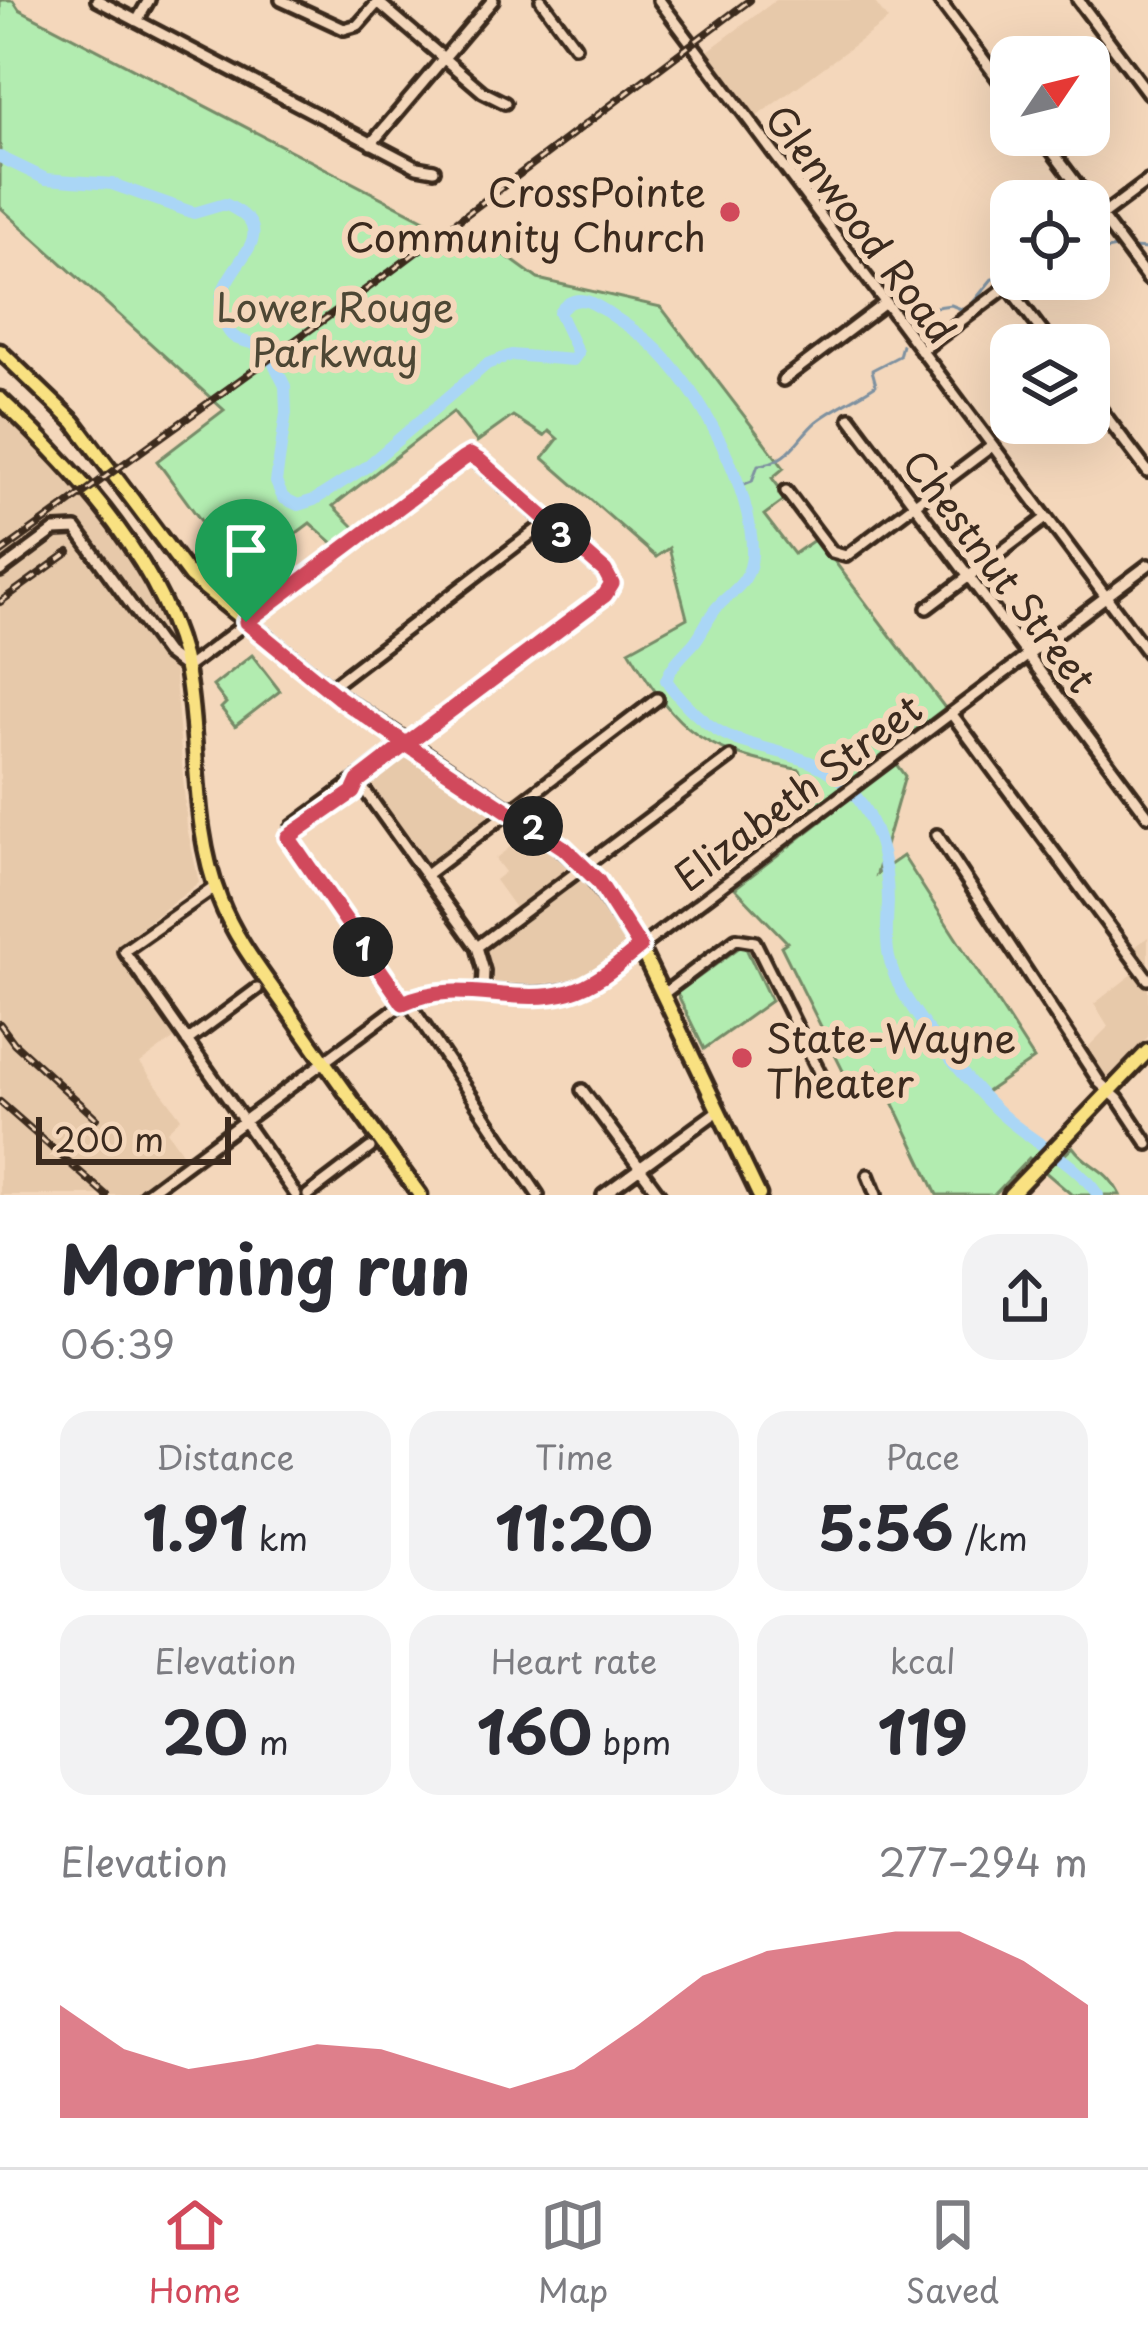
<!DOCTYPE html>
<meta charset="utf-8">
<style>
:root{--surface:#fff;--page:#f2f2f3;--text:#2b2b33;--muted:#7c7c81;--line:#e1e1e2;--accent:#d1495b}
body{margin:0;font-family:"Playpen Sans",sans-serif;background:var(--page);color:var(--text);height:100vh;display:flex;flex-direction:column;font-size:45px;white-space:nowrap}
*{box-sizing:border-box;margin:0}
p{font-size:39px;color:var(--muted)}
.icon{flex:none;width:66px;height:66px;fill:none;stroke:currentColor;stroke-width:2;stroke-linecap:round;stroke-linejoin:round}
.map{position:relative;height:1195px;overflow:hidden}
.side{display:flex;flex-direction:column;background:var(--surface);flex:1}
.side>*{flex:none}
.needle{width:78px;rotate:55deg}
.fabs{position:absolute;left:990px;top:36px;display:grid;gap:24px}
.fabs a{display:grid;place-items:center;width:120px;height:120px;border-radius:24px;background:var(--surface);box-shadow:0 12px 48px #0002;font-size:60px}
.scale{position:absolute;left:36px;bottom:30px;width:195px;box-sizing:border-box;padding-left:12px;border:6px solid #3b2a1e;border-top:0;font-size:33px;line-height:42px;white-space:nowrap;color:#3b2a1e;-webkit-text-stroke:9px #f4d7bb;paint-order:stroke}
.pin{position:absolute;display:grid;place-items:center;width:102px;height:102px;color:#fff;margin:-123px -51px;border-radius:50% 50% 50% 0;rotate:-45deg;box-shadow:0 0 12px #0007}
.pin .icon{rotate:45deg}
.km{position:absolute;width:60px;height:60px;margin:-30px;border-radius:50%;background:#222;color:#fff;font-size:33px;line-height:60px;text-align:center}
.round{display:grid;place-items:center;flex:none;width:126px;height:126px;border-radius:36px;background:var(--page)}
.headline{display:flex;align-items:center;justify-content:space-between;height:204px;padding:0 60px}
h1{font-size:66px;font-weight:700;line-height:90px}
.figures{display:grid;grid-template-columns:repeat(3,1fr);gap:18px;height:204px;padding:12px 60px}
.figures div{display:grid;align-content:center;border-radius:30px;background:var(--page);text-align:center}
.figures b{font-size:60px;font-weight:700}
.figures small{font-size:33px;font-weight:400}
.figures p{font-size:33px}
.chart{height:336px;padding:24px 60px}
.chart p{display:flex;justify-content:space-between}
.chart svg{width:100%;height:216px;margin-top:12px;fill:var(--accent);opacity:.7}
.menu{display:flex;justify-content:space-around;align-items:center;height:168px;border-top:3px solid var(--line);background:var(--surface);font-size:33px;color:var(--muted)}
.menu a{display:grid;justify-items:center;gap:6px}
.menu .active{color:var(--accent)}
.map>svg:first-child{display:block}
.built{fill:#e7c9aa}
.green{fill:#b2ecb0;stroke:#768b67;stroke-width:3}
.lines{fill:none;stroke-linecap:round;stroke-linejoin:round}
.stream{stroke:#7e91a0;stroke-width:3}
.river{stroke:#aad6f6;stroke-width:12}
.minor-casing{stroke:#3b2a1e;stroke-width:18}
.major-casing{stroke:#3b2a1e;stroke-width:21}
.minor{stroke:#f4d7bb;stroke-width:9}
.major{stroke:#f9e181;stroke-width:12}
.rail-casing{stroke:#3b2a1e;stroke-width:8}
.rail{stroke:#f4d7bb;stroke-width:3;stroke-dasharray:9;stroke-linecap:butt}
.route-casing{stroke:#fff;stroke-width:24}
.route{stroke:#d1495b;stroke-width:15}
.poi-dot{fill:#d1495b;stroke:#f4d7bb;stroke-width:4.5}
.labels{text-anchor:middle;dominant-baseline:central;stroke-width:12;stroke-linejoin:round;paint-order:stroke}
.poi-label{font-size:39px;fill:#3b2a1e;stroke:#f4d7bb;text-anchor:end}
.street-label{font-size:39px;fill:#3b2a1e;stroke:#f4d7bb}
.park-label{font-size:39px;fill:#4d4734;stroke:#f4d7bb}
</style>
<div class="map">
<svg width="1148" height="1195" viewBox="0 0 1148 1195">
<rect width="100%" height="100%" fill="#f4d7bb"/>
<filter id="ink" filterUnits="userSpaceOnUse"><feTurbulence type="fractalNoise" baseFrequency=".00833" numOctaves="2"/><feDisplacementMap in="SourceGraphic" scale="24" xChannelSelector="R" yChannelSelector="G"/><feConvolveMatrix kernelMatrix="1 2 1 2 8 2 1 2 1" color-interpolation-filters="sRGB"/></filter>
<g filter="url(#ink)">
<!-- built -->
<path class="built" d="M776 0H873L888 20 756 117 708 51Z
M0 407 70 475 146 585 172 641 187 827 199 883 119 944 179 1035 140 1063 181 1118 167 1131 186 1158 138 1195H0Z
M410 752 489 804 497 815 433 866H428L368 782Z
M529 832 587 877 632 944 595 973 560 986 493 984 491 979 487 949 523 919 495 880 505 872 495 859Z
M1148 937V1037L1106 1079 1086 1049 1108 1027 1094 1004 1134 973 1122 957Z"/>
<!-- green -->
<path class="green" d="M0 0H13L19 9 426 221 445 248 469 229 538 279 661 307 784 468 772 478 787 498 764 515 794 554 817 538 945 708 887 752 905 776 877 874 903 856 1034 1059 982 1095 1006 1119 1061 1158 1073 1147C1089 1169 1105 1165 1120 1195H1072L1029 1158 994 1195H937L877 1068 848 1081 781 946 787 942 735 888 823 820 813 807 800 770C702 749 681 738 629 650L687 618 669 548 656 557 543 458 558 439 549 431 544 436 513 416 477 442 453 412 333 506 356 529 335 545 310 523 250 568 204 525 157 461 224 410 0 207Z
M252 655 280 691 235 726 221 708 226 703 213 686Z
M744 944 771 1001 704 1049 677 993Z"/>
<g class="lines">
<!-- stream -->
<path class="stream" d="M1132 248 1148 249
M1089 258 1100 251 1122 247
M1020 281 1038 290 1055 279
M919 329 929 308 951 305 966 311 992 279 1009 278
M739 486 752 481 758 465C790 462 795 440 817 421 835 407 857 398 876 385L872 370 899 356 902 345"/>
<!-- river -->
<path class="river" d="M0 157 46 179 112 184 194 213 225 204C297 237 208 267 222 316 224 323 229 336 238 339 246 343 256 343 265 347L285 386 286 413 276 482 283 498 298 505 314 500 366 467 487 364 511 355 573 360 578 353 559 313C575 290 593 302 613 316 625 324 639 333 650 343 698 385 754 490 752 554 751 581 735 589 719 605 708 616 703 633 693 644 681 657 673 663 666 680 683 704 707 728 735 739 776 754 821 756 851 790 877 820 888 863 888 902 887 928 884 948 894 974 907 1010 976 1093 1007 1119 1037 1145 1075 1161 1098 1195"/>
<defs>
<path id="minor" d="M97 0 417 167 434 170
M281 0 344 29 358 25 380 0
M541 0 575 46
M659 0 1148 653
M939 0 1011 96
M1078 0 1148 93
M378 2 483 92 505 103
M137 21 149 0
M1040 135 1148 279
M371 144 493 0
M1089 225 1148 181
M1008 286 1052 345
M921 351 1017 279
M783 380 885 303
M1089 394 1148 472
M850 418 1148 816
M786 491 832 552 846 556 992 446
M0 571 55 530 76 529 166 653 186 668 470 455 609 577 610 588 605 595 292 827 288 837
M927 608 1046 518
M328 689 548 521
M951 713 1148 979
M358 781 477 947 484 971 483 991
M937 835 1100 1083 1118 1099 1148 1144
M288 837 403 1003
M289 837 353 792 358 781
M426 875 657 699
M215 887 124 951 296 1195
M477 947 730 757
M663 994 736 939 755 942 830 1094
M407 1000 538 1195
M187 1041 257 989
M582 1090 660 1195
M868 1175 876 1195
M145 1195 407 1000C471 976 539 1013 601 977L1148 565
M308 1195 370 1148
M603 1195 719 1110"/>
<path id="major" d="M0 351 74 422 190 576 338 696 551 838 591 874 640 947 759 1195
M0 399C76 470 168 569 187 674 200 750 191 826 220 900 236 942 267 979 292 1016 334 1076 377 1136 420 1195
M1010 1195 1148 1051"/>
</defs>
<!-- minor casing -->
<use href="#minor" class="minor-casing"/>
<!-- major casing -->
<use href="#major" class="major-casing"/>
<!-- minor -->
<use href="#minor" class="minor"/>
<!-- major -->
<use href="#major" class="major"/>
<defs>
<path id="rail" d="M0 553 390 272 750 0
M0 602 69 552
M0 1024 14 1043 96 1118
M0 1102 106 1195"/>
</defs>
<!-- rail casing -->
<use href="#rail" class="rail-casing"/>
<!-- rail -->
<use href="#rail" class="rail"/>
</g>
</g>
<g class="lines" filter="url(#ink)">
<defs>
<path id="route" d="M246 622 338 697 406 744 358 781 353 792 288 837 403 1003C458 977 513 1007 569 992 597 984 618 965 640 947L598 881 564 848 406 744 605 595 612 584 605 571 480 461 470 455 463 459 246 622"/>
</defs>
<!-- route casing -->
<use href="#route" class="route-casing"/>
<!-- route -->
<use href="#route" class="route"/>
</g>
<!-- markers -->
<g class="poi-dot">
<circle cx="730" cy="212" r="12"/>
<circle cx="742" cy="1058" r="12"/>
</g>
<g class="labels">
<!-- poi labels -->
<g class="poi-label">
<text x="706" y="190">CrossPointe<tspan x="706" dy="45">Community Church</tspan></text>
<text x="766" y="1036" text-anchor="start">State-Wayne<tspan x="766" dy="45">Theater</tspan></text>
</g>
<!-- street labels -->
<g class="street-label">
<text transform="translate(862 223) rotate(53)">Glenwood Road</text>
<text transform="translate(1001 570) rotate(53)">Chestnut Street</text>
<text transform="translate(797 791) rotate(-37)">Elizabeth Street</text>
</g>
<!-- park labels -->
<g class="park-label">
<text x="335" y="305">Lower Rouge<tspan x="335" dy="45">Parkway</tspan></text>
</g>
</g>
</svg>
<div class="fabs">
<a><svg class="needle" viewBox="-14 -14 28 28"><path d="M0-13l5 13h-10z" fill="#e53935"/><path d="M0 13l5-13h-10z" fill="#7c7c81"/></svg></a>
<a><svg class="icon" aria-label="locate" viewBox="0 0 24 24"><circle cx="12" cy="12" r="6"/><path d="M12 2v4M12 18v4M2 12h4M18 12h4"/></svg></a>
<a><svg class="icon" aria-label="layers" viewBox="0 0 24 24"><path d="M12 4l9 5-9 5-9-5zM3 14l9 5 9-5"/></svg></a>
</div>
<div class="scale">200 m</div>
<div class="pin" style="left:246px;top:622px;background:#1e9e55"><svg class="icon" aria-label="arrive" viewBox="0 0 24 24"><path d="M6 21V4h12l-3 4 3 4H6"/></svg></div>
<b class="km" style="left:363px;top:947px">1</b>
<b class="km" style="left:533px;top:826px">2</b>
<b class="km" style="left:561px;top:533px">3</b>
</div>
<section class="side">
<div class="headline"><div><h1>Morning run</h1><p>06:39</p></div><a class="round"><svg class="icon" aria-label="share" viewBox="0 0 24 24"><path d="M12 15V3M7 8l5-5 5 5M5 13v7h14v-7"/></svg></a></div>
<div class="figures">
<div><p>Distance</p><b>1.91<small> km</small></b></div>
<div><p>Time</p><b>11:20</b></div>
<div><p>Pace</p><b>5:56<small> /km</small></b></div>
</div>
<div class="figures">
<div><p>Elevation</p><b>20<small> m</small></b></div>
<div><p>Heart rate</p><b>160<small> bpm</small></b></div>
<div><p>kcal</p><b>119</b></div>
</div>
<div class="chart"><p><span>Elevation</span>277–294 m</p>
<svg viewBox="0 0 160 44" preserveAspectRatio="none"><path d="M0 44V21L10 30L20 34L30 32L40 29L50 30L60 34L70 38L80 34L90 25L100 15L110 10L120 8L130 6L140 6L150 12L160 21V44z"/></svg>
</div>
</section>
<nav class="menu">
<a class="active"><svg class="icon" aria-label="home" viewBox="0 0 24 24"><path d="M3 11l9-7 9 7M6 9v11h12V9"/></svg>Home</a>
<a><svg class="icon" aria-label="map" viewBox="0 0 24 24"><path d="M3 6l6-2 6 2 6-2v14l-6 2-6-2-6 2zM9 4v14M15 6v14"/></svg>Map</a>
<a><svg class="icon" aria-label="saved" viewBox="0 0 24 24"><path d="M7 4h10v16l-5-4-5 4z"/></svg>Saved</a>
</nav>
